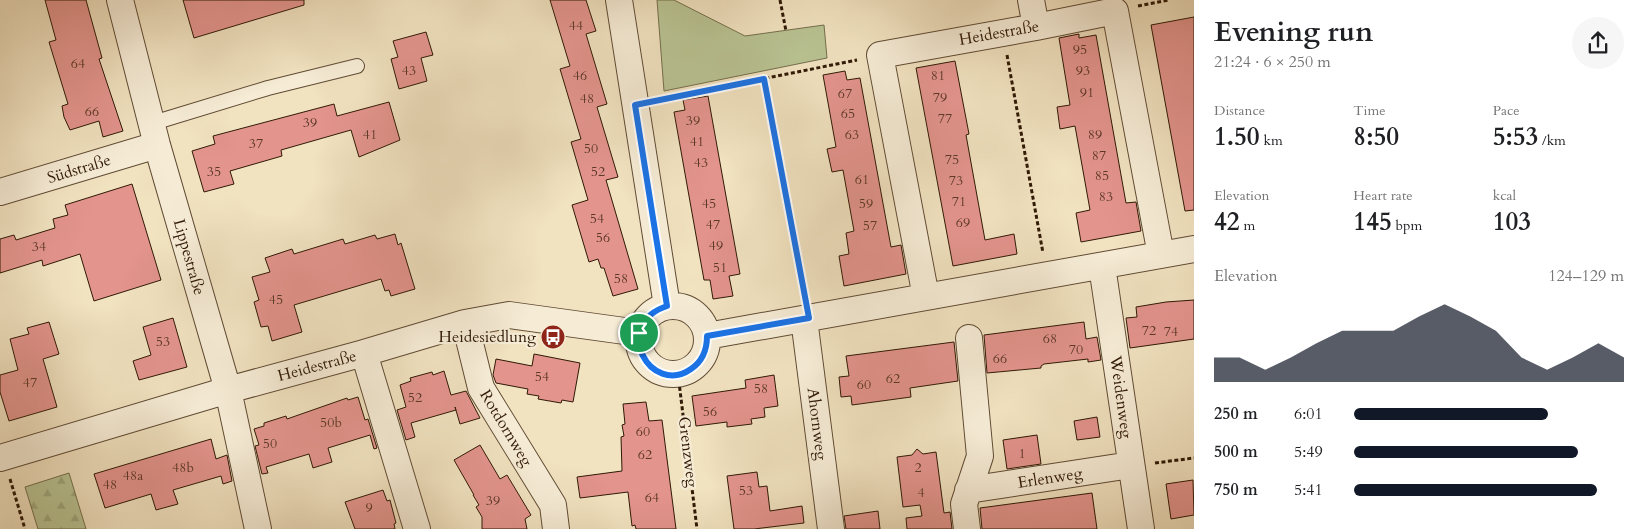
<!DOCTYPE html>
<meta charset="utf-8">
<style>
:root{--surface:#fff;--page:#f6f6f6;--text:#202124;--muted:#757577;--accent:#111827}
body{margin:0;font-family:Cardo,serif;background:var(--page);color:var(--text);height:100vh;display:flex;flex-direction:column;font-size:19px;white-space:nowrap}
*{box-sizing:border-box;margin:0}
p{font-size:16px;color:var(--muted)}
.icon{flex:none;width:28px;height:28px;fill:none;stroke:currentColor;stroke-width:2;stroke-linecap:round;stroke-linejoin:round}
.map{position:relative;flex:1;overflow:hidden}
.panel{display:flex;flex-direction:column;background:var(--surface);width:450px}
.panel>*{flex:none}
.pin{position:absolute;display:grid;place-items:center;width:42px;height:42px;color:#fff;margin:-21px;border:2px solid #fff;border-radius:50%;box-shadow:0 1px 5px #0007}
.round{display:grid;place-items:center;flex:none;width:52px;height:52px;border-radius:26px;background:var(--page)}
.headline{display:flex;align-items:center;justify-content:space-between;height:85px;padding:0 20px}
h1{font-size:28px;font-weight:600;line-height:38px}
.stats{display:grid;grid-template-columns:repeat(3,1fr);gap:8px;height:85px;padding:5px 20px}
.stats div{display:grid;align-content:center}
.stats b{font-size:25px;font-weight:600}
.stats small{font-size:14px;font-weight:400}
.stats p{font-size:14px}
.chart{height:140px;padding:10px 20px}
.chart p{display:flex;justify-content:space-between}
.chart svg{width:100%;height:90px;margin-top:5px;fill:var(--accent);opacity:.7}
ul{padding:0 20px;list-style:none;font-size:16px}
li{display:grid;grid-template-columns:80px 60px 1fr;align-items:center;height:38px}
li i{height:12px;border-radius:6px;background:var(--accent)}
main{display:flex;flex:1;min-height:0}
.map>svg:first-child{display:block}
.green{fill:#b9c393;stroke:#746e4c}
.forest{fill:url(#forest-firs);stroke:#746e4c}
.building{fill:#e3948d;stroke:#301906}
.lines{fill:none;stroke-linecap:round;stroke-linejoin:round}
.lane-casing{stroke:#604b34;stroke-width:16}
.street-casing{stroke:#604b34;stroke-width:28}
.path{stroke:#301906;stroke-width:3;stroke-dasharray:4 2.5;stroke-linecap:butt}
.lane{stroke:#f6ecd6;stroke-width:14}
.street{stroke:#f6ecd6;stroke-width:26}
.route-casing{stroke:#fff;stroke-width:10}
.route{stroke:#1a73e8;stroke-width:6}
.labels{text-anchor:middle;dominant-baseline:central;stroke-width:4.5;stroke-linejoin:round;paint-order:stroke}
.number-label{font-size:14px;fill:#5d3828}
.street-label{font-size:16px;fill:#301906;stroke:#f6ecd6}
.poi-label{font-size:16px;fill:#301906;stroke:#f6ecd6;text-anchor:end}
</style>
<main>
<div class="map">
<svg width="1194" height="529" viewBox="0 0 1194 529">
<defs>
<pattern id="forest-firs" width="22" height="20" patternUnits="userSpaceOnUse" patternTransform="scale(1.25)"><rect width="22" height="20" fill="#b9c393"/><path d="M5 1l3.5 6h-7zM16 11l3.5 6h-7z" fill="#9fa77d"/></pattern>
</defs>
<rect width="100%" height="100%" fill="#f1e2c0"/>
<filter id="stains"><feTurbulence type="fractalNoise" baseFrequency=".004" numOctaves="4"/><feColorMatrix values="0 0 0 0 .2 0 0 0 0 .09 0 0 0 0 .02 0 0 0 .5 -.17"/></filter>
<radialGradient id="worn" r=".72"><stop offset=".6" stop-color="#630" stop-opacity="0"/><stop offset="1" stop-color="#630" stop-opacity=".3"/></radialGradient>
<!-- green -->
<path class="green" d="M657 0H674L745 36 824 25 827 58 664 91Z"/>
<!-- forest -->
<path class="forest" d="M69 473 86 529H38L25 487Z"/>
<!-- building -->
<path class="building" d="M45 0H86L102 58 99 59 123 131 103 137 99 121 70 130 64 117 62 106 68 104 49 42 56 40Z
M183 0H304V5L194 38Z
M550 0H586L596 31 586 34 607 104 597 107 618 177 606 180 638 289 613 296 604 268H601L598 259 589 262 572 205 588 200 571 142 581 139 560 69 570 66Z
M1194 17V210L1185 211 1151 25Z
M426 32 433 55 421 58 427 81 399 89 391 59 398 57 393 41Z
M1079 34V38L1096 35 1126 203 1136 202 1141 231 1081 242 1076 213 1090 210 1075 126 1060 129 1057 107 1070 105 1059 38Z
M955 61 969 134 966 135 985 240 1014 234 1017 254 953 266 916 68Z
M845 71 847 80 860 78 891 247 901 245 906 274 844 286 839 256 849 254 846 233 854 231 843 170 832 172 827 149 836 147 823 75Z
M708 96 740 274 729 276 733 296 713 299 710 280H704L674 112 685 110 683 100Z
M389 102 400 140 359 157 351 130 281 150 282 156 230 171 234 184 204 192 192 151 215 144 213 136 334 104 337 116Z
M132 184 161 280 94 301 80 254 43 266 42 260 0 273V239L14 235 16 240 55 228 53 219 68 215 65 205Z
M395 234 398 245 401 243 415 289 391 296 389 290 385 291 381 279 294 305 302 332 272 341 268 326 261 327 254 302 259 300 252 277 270 272 265 258 292 249 294 254 343 239 345 244 375 235 377 239Z
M1194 300V339L1130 348 1126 318 1137 317 1136 307 1166 302Z
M173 318 187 367 139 380 133 361 151 355 143 327Z
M49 322 59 354 43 359 57 407 9 421 0 392V375L18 370 10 339 29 334 27 328Z
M1084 322 1086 339 1097 337 1101 360 1088 362V359L1044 364 1041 366V368L987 373 984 335Z
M954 342 958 381 910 388 911 397 852 405 851 396 841 397 839 377 849 376 846 356Z
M534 354 580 363 573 402 562 400 561 403 538 399 539 396 527 394 528 389 496 383 493 375 496 359 532 366Z
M444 371 451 395 466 391 480 418 460 424 455 407 456 410 411 423 415 437 406 440 397 410 406 407 400 385 411 381 410 378 432 372 433 375Z
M774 375 778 406 764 408 765 417 751 419 752 424 727 427V422L696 426 692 396 746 388 745 380Z
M358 397 365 420 368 419 377 448 374 449 370 435 328 448 332 462 313 468 309 454 266 467 268 473 262 474 255 446 259 445 254 429 264 426V423L286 416 287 419 347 398 348 400Z
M646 402 649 421 662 420 676 529H636L635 525 632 526 628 492 580 498 577 477 622 471 621 437 624 436 622 425 625 424 623 404Z
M1097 417 1100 437 1077 440 1074 421Z
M1037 435 1041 464 1007 469 1003 440Z
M211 439 216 459 227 455 232 481 223 484 221 476 173 490 178 504 156 510 151 494 105 508 94 474Z
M480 445 500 479 507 475 531 515 525 519 527 529H482V517L476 507 479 505 473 495H474L454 460Z
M917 449 923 454 936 452 944 513 950 512 952 529H907L906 518 922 516 920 505 903 507 897 457 912 455Z
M757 472 759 487 767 486 770 511 802 506 804 523 754 529H734L727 476Z
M1193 480 1194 515 1171 519 1166 484Z
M383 490 387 501 390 500 396 523 394 524 395 529H355L345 502Z
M1092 493 1097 529H982L980 508Z
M878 511 880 529H846L844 516Z"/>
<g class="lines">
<defs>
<path id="lane" d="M153 123 268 88 357 66"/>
<path id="street" d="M120 0 157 145 228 390 258 529
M619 0 667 306
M1031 0 1036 27
M0 192 157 145
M1102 266 1141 529
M926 297 880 55 1036 27 1115 11 1161 255
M639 340a34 34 0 1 1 68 0a34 34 0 1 1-68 0Z
M804 319 831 529
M465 323 481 388 553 505 556 529
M707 336 1194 249
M364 353 417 529
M0 458 228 390 364 353 465 323 509 315 639 333
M968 490 1131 465
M967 529 964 504 980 456 969 338"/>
</defs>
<!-- lane casing -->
<use href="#lane" class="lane-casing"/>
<!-- street casing -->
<use href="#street" class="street-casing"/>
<!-- path -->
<path class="path" d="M780 0 786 31
M1138 6 1169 0
M1007 55 1043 253
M764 79 805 295
M657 100 857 60
M678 374 697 529
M1155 463 1194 458
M10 479 25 529"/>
<!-- lane -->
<use href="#lane" class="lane"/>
<!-- street -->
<use href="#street" class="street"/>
</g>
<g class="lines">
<defs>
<path id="route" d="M764 79 809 318 707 336C707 350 703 361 691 369 651 397 610 325 667 306L635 105Z"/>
</defs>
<!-- route casing -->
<use href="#route" class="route-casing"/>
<!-- route -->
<use href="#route" class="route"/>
</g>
<!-- icons -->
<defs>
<symbol id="bus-disc" viewBox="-11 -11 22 22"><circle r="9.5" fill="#8f2418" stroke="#f6ecd6"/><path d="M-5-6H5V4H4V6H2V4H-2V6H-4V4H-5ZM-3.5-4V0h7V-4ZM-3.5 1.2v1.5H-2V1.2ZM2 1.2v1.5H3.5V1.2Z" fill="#fff"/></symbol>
</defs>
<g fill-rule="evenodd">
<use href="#bus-disc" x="539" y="323" width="28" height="28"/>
</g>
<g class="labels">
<!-- number labels -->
<g class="number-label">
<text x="576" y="25">44</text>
<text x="1080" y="49">95</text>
<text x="78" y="63">64</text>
<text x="409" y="70">43</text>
<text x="1083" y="70">93</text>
<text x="580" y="75">46</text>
<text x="938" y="75">81</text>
<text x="1087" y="92">91</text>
<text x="845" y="93">67</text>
<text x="940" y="97">79</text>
<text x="587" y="98">48</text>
<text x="92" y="111">66</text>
<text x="848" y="113">65</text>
<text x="945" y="118">77</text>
<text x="693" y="120">39</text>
<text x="310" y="122">39</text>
<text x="370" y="134">41</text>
<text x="852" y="134">63</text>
<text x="1095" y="134">89</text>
<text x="697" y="141">41</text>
<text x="256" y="143">37</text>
<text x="591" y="148">50</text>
<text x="1099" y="155">87</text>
<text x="952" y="159">75</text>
<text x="701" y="162">43</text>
<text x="214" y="171">35</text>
<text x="598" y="171">52</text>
<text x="1102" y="175">85</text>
<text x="862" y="179">61</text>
<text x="956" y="180">73</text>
<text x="1106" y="196">83</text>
<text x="959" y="201">71</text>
<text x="709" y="203">45</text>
<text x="866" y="203">59</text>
<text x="597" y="218">54</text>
<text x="963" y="222">69</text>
<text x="713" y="224">47</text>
<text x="870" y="225">57</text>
<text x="603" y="237">56</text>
<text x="716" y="245">49</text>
<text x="39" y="246">34</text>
<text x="720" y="267">51</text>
<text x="621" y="278">58</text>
<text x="276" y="299">45</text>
<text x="1149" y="330">72</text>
<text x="1171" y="331">74</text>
<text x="1050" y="338">68</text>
<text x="163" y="341">53</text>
<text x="1076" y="349">70</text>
<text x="1000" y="358">66</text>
<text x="542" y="376">54</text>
<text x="893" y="378">62</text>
<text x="30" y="382">47</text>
<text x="864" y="384">60</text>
<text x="761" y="388">58</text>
<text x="415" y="397">52</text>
<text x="710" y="411">56</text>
<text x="331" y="422">50b</text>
<text x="643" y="431">60</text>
<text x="270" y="443">50</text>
<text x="1022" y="453">1</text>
<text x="645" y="454">62</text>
<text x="183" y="467">48b</text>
<text x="918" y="467">2</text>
<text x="133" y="475">48a</text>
<text x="110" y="484">48</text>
<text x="746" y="490">53</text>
<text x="921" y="492">4</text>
<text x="652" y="497">64</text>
<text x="493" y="500">39</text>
<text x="369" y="507">9</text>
</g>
<!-- street labels -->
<g class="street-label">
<text transform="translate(999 33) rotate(-10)">Heidestraße</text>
<text transform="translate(79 169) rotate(-17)">Südstraße</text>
<text transform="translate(189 257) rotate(74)">Lippestraße</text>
<text transform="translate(317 366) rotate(-15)">Heidestraße</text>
<text transform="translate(1121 397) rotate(82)">Weidenweg</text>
<text transform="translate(817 424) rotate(83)">Ahornweg</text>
<text transform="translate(506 428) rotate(59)">Rotdornweg</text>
<text transform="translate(688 452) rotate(83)">Grenzweg</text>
<text transform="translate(1050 478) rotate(-9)">Erlenweg</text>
</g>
<!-- poi labels -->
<g class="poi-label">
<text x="536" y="337">Heidesiedlung</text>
</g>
</g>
<rect width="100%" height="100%" filter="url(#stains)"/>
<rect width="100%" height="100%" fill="url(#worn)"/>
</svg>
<div class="pin" style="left:639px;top:333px;background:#1e9e55"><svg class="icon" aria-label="arrive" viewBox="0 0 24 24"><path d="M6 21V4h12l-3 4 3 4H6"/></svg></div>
</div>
<section class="panel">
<div class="headline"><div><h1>Evening run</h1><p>21:24 · 6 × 250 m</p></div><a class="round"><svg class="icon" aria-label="share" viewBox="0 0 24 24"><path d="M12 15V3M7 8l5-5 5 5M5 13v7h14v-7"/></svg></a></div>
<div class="stats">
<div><p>Distance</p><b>1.50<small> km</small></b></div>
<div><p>Time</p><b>8:50</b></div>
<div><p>Pace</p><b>5:53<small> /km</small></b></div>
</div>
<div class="stats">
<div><p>Elevation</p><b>42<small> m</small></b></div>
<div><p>Heart rate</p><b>145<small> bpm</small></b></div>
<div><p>kcal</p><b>103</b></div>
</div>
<div class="chart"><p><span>Elevation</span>124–129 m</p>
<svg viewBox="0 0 160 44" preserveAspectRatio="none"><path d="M0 44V32L10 32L20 38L30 32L40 25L50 19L60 19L70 19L80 12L90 6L100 12L110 19L120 32L130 38L140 32L150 25L160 32V44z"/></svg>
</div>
<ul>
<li><b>250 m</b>6:01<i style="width:72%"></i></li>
<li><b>500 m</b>5:49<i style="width:83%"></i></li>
<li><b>750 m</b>5:41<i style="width:90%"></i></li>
</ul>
</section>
</main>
